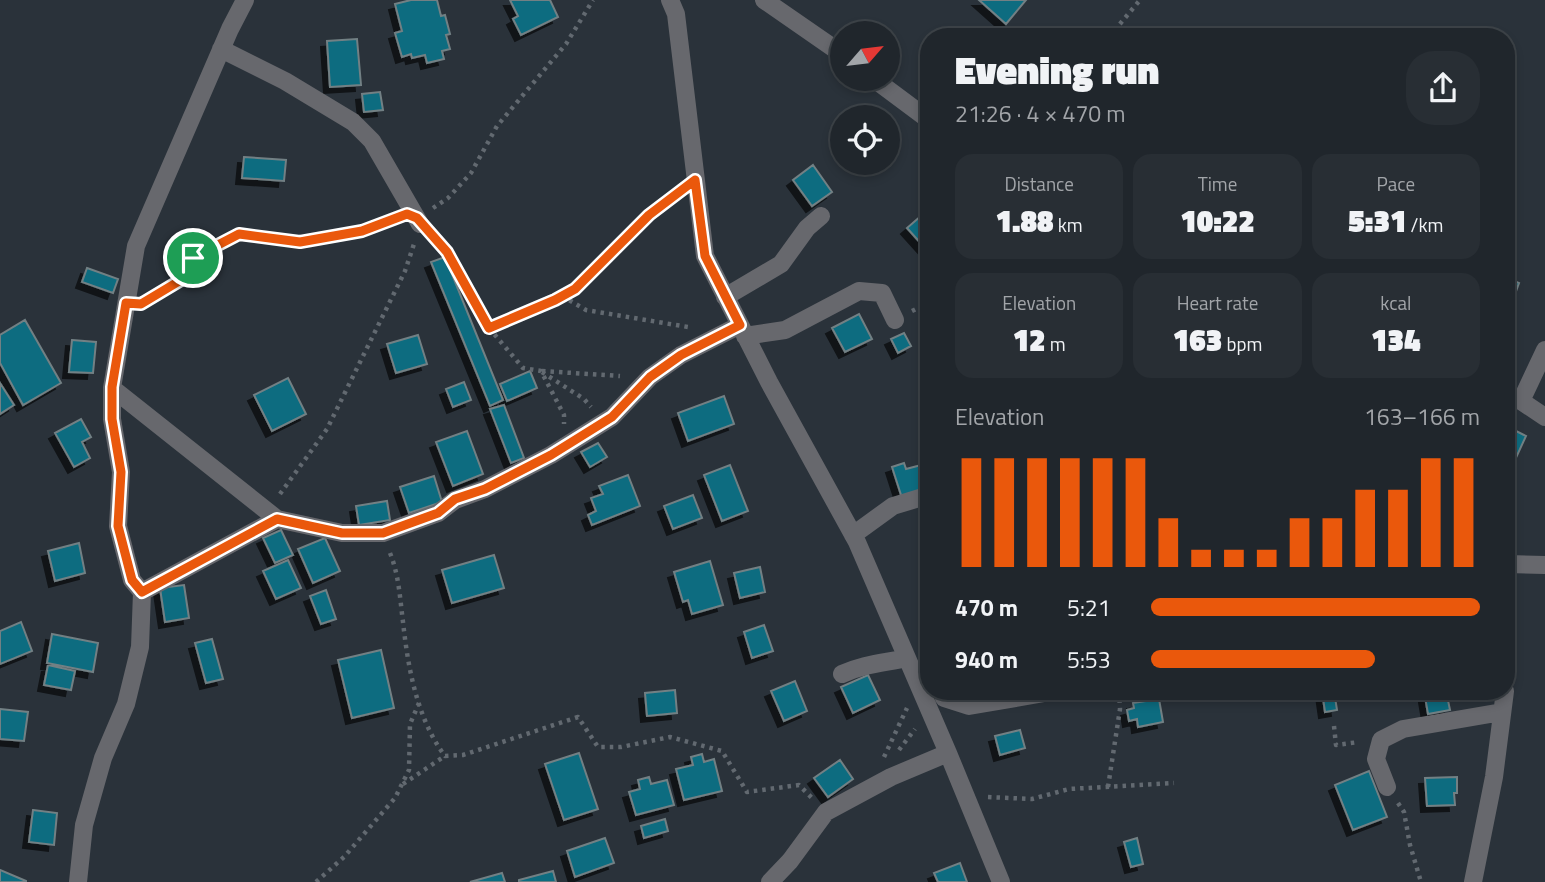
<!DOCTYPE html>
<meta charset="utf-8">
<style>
:root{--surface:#20262c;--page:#282e34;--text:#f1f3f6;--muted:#a2a5a9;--line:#3d4348;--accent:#ea580c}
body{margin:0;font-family:"Titillium Web",sans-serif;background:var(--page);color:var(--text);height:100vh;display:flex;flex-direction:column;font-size:26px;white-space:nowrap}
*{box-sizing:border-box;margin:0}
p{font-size:23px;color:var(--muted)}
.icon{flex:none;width:38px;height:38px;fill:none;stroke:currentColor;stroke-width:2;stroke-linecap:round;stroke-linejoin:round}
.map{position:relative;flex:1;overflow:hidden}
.sheet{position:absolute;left:920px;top:28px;width:595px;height:672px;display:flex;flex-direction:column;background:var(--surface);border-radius:28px;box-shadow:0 4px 10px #0003,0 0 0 2px var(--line)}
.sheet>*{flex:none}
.needle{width:46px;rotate:62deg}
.tools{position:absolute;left:830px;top:21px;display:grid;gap:14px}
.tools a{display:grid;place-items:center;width:70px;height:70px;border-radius:50%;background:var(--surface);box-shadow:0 4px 10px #0003,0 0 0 2px var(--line);font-size:35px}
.pin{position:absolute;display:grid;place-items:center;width:60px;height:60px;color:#fff;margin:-30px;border:4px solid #fff;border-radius:50%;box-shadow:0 2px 7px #0007}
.round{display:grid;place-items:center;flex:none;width:74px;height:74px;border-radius:28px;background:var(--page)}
.summary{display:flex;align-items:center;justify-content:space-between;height:119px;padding:0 35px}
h1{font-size:38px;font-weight:800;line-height:52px}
.metrics{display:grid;grid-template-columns:repeat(3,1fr);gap:10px;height:119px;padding:7px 35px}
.metrics div{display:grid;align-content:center;border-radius:18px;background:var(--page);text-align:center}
.metrics b{font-size:30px;font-weight:800}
.metrics small{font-size:19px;font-weight:400}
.metrics p{font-size:19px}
.chart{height:196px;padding:14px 35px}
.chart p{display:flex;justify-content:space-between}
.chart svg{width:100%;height:126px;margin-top:7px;stroke:var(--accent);stroke-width:6}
ul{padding:0 35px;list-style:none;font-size:23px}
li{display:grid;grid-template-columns:112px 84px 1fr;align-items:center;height:52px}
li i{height:18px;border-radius:9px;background:var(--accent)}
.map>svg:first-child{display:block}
.building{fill:#0b6c80;stroke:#728084;stroke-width:2;filter:url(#shadow)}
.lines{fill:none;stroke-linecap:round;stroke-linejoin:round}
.path{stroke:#626970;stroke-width:4.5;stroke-dasharray:3.5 5;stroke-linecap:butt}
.minor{stroke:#67686d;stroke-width:18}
.route-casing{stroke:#fff;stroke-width:14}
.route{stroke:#ea580c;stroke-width:9}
</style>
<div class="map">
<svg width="1545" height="882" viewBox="0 0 1545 882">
<defs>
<filter id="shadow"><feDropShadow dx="-6" dy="6" stdDeviation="0" flood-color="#0009"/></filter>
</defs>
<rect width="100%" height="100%" fill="#2a323a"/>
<!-- building -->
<path class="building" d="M411 0H437L441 16 445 15 450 34 446 35 450 49 442 51 444 59 427 63 425 55 412 58 411 54 402 57 395 33 402 31 395 4Z
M510 0H550L558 17 521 35 513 19 518 16Z
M979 0H1026L1006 24Z
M357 39 361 85 330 87 327 41Z
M380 92 383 110 364 112 362 94Z
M244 157 286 160 284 181 242 178Z
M813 165 832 192 812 206 793 180Z
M929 209V244L925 248 907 228Z
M445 257 503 400 490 406 431 262Z
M87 268 118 279 113 293 82 282Z
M1507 278 1519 283 1507 316Z
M859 314 872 339 845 352 832 328Z
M25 320 61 383 23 405 0 363V335Z
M904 333 911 346 898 353 891 339Z
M418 335 427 364 396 373 387 344Z
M72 340 96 342 93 373 69 372Z
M530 371 537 388 507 401 500 384Z
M288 378 306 414 272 431 254 395Z
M464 382 471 400 453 407 446 389Z
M0 383 14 405 0 414Z
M724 396 734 424 688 441 678 413Z
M504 405 524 458 511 463 490 409Z
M81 419 91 437 82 442 90 458 74 467 55 433Z
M1514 430 1526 436 1515 460 1507 456V446Z
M467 431 483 474 453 486 436 442Z
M598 443 607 457 590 467 581 452Z
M904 463 906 469 925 464 929 478V490L902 498 892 467Z
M730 465 748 511 722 521 704 475Z
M628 475 640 506 592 525 588 515 596 511 591 498 603 494 599 486Z
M434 476 442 502 409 513 400 487Z
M693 495 702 518 673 529 664 506Z
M387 501 390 520 359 525 356 506Z
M281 530 293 555 275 563 263 538Z
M325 538 340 571 313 583 298 549Z
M79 543 85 573 55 581 48 551Z
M494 555 504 588 452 603 442 570Z
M288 560 301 588 276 599 263 571Z
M710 561 723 605 692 614 688 600 683 602 674 572Z
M760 567 765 592 740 598 734 573Z
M184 585 189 618 165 622 160 588Z
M326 590 336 619 321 624 310 596Z
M21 622 32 651 0 664V631Z
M764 625 773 651 752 658 744 632Z
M52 634 98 643 93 672 47 663Z
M212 639 223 679 206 683 195 643Z
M381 650 394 708 352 718 338 660Z
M48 665 75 671 71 690 44 685Z
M868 675 880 700 853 713 841 687Z
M795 681 807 711 784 721 771 691Z
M675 690 677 713 647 716 645 693Z
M1322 691H1334L1337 710 1325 712Z
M1424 691H1446L1450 710 1428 714Z
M1159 699 1163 722 1138 727 1137 719 1129 721 1127 710 1134 708 1133 703Z
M0 709 28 712 24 741 0 739Z
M1020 730 1025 748 1000 755 995 736Z
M579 753 598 809 564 820 545 764Z
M702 754 704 762 714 759 722 791 684 800 676 769 693 765 691 757Z
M840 760 853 779 828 797 814 778Z
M1369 771 1387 817 1353 830 1335 785Z
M649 777 651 784 667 780 674 805 636 815 629 792 640 789 638 780Z
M1457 777V793H1454L1455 805 1427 806 1425 778Z
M33 810 57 813 54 845 29 842Z
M665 819 668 831 644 838 641 826Z
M605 838 614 863 575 877 567 851Z
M1137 838 1143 864 1131 867 1124 842Z
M960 863 967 882H938L934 873Z
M0 870 26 881V882H0Z
M553 871 556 882H519V880Z
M502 873 505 882H470Z"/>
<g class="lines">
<!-- path -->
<path class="path" d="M1109 37 1140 0
M433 208 448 198 471 173 497 126 566 44 593 0
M433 238 447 252 489 328 555 300 575 289 649 215 678 194
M562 296 586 310 688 327
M147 301 182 280 193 258 239 234 300 242 362 231 393 219
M912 311 922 306H929
M489 328 523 368 541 371 564 415V424
M542 371 620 376
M542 372 584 399 591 407
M280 494 327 429 405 271 414 244
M390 553C399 575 400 599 403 622 408 668 417 719 445 756L463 755 578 717 598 747H621L670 737 722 751 747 792 799 785 813 799
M1334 726 1336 745 1359 742
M899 750 915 729
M884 757 907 708
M403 784 445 756
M1108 787 1120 709 1119 691
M988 797 1032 799 1069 789 1174 783
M1398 803 1404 812 1410 845 1421 882
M316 882 344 857 395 798 409 770 410 724 419 703"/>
<!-- minor -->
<path class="minor" d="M670 0 676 14 705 256 769 382 857 542 948 753 1001 882
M764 0 842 54
M221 49 285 81 353 122 372 141 420 224
M874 79 929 120
M725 297 781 264 807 228 821 216
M745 336 785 330 859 291 882 293 895 320
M112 388 277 519 342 533H383L438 513 455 500 485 489 551 455 612 417 650 377 681 355 740 325
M1507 397 1521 401 1545 417
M1521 401 1545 350
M853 535 893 506 929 495
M1507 564 1545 565
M142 592 277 519
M842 674C863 664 884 663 907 658
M944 698 969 706 1056 691
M1387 787 1376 759 1381 740 1403 729 1502 712
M78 882 84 825 103 758 126 704 140 647 142 592 132 580 118 526 121 472 112 419V388L136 246 230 29 245 0
M770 882 790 861 826 812 891 777 948 753
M1473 882 1494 777 1505 691"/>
</g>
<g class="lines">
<defs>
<path id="route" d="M695 180 705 256 740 325 681 355 650 377 612 417 551 455 485 489 455 499 438 513 383 533H342L277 519 142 592 132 580 118 526 121 472 112 419V387L126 303 141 304 181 280 193 258 239 234 300 242 362 231 407 214 417 218 447 252 489 328 555 300 575 289 649 215Z"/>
</defs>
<!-- route casing -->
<use href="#route" class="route-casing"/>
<!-- route -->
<use href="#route" class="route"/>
</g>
</svg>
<div class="tools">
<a><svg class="needle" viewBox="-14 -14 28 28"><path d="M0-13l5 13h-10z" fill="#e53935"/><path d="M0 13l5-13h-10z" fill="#a2a5a9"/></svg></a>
<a><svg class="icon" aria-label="locate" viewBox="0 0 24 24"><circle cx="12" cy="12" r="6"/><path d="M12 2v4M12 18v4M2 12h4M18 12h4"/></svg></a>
</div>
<div class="pin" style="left:193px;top:258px;background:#1e9e55"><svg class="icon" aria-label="arrive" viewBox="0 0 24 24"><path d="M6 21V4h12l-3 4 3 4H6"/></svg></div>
<section class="sheet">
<div class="summary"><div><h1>Evening run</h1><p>21:26 · 4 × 470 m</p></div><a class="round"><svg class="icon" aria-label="share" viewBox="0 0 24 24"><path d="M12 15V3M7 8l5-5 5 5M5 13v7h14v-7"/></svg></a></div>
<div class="metrics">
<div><p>Distance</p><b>1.88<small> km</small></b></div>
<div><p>Time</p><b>10:22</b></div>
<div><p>Pace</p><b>5:31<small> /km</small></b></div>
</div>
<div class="metrics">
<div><p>Elevation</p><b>12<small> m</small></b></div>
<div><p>Heart rate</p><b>163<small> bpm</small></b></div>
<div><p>kcal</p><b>134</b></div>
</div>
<div class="chart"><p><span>Elevation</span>163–166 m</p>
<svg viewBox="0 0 160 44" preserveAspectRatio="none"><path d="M5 44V6M15 44V6M25 44V6M35 44V6M45 44V6M55 44V6M65 44V27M75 44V38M85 44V38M95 44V38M105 44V27M115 44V27M125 44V17M135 44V17M145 44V6M155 44V6"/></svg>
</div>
<ul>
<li><b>470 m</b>5:21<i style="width:100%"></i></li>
<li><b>940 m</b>5:53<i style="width:68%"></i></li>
</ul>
</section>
</div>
